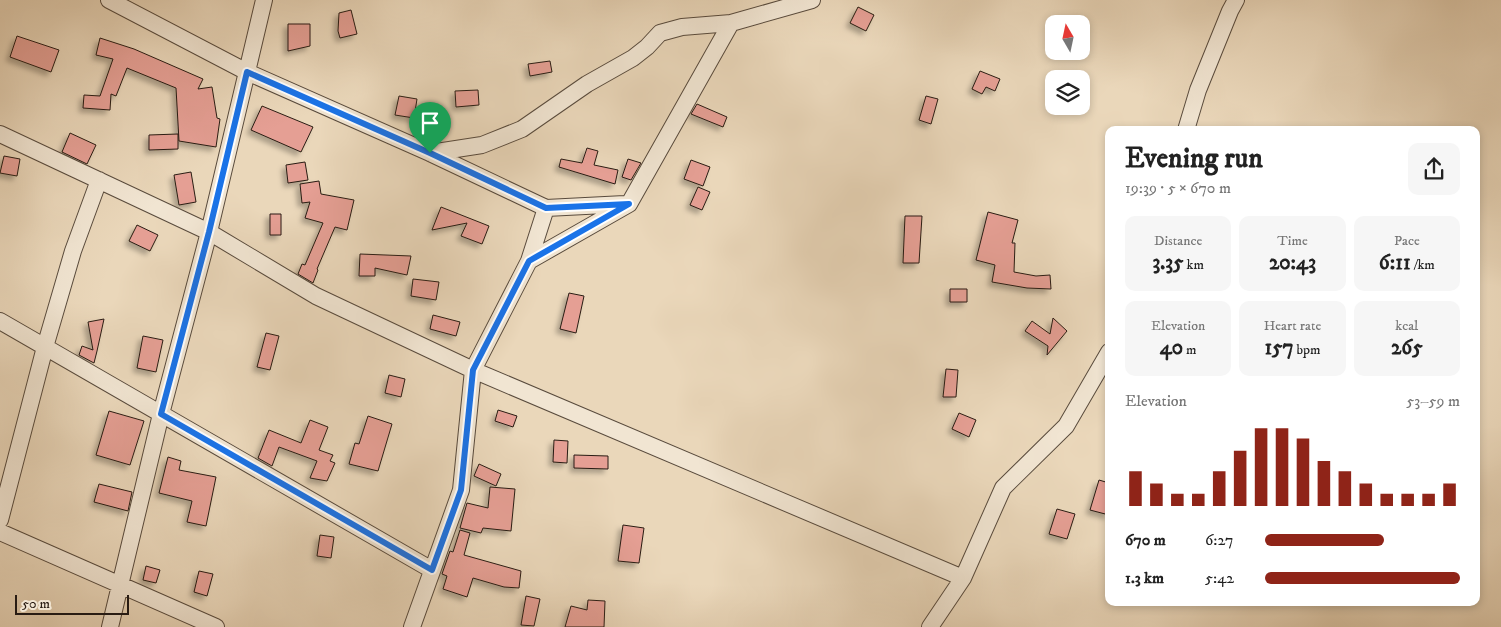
<!DOCTYPE html>
<meta charset="utf-8">
<style>
:root{--surface:#fff;--page:#f6f6f6;--text:#222;--muted:#767676;--accent:#8f2418}
body{margin:0;font-family:"IM FELL DW Pica",serif;background:var(--page);color:var(--text);height:100vh;display:flex;flex-direction:column;font-size:19px;white-space:nowrap}
*{box-sizing:border-box;margin:0}
p{font-size:16px;color:var(--muted)}
.icon{flex:none;width:28px;height:28px;fill:none;stroke:currentColor;stroke-width:2;stroke-linecap:round;stroke-linejoin:round}
.map{position:relative;flex:1;overflow:hidden}
.panel{position:absolute;left:1105px;top:126px;width:375px;height:480px;display:flex;flex-direction:column;background:var(--surface);border-radius:10px;box-shadow:0 2px 8px #0003}
.panel>*{flex:none}
.needle{width:32px;rotate:351deg}
.controls{position:absolute;left:1045px;top:15px;display:grid;gap:10px}
.controls a{display:grid;place-items:center;width:45px;height:45px;border-radius:10px;background:var(--surface);box-shadow:0 2px 8px #0003;font-size:25px}
.scale{position:absolute;left:15px;bottom:12px;width:114px;box-sizing:border-box;padding-left:5px;border:2px solid #291c13;border-top:0;font-size:14px;line-height:18px;white-space:nowrap;color:#291c13;-webkit-text-stroke:4px #f1e5d2;paint-order:stroke}
.pin{position:absolute;display:grid;place-items:center;width:42px;height:42px;color:#fff;margin:-51px -21px;border-radius:50% 50% 50% 0;rotate:-45deg;box-shadow:0 0 5px #0007}
.pin .icon{rotate:45deg}
.round{display:grid;place-items:center;flex:none;width:52px;height:52px;border-radius:10px;background:var(--page)}
.summary{display:flex;align-items:center;justify-content:space-between;height:85px;padding:0 20px}
h1{font-size:28px;font-weight:800;line-height:38px}
.figures{display:grid;grid-template-columns:repeat(3,1fr);gap:8px;height:85px;padding:5px 20px}
.figures div{display:grid;align-content:center;border-radius:10px;background:var(--page);text-align:center}
.figures b{font-size:21px;font-weight:800}
.figures small{font-size:14px;font-weight:400}
.figures p{font-size:14px}
.chart{height:140px;padding:10px 20px}
.chart p{display:flex;justify-content:space-between}
.chart svg{width:100%;height:90px;margin-top:5px;stroke:var(--accent);stroke-width:6}
ul{padding:0 20px;list-style:none;font-size:16px}
li{display:grid;grid-template-columns:80px 60px 1fr;align-items:center;height:38px}
li i{height:12px;border-radius:6px;background:var(--accent)}
.map>svg:first-child{display:block}
.building{fill:#e59f94;stroke:#291c13;filter:url(#shadow)}
.lines{fill:none;stroke-linecap:round;stroke-linejoin:round}
.street-casing{stroke:#594b3d;stroke-width:18}
.street{stroke:#f1e5d2;stroke-width:16}
.route-casing{stroke:#fff;stroke-width:10}
.route{stroke:#1a73e8;stroke-width:6}
</style>
<div class="map">
<svg width="1501" height="627" viewBox="0 0 1501 627">
<defs>
<filter id="shadow"><feDropShadow dx="-4" dy="4" stdDeviation="2.5" flood-color="#0004"/></filter>
</defs>
<rect width="100%" height="100%" fill="#ead7ba"/>
<filter id="stains"><feTurbulence type="fractalNoise" baseFrequency=".004" numOctaves="4"/><feColorMatrix values="0 0 0 0 .2 0 0 0 0 .09 0 0 0 0 .02 0 0 0 .5 -.17"/></filter>
<radialGradient id="worn" r=".72"><stop offset=".6" stop-color="#630" stop-opacity="0"/><stop offset="1" stop-color="#630" stop-opacity=".3"/></radialGradient>
<!-- building -->
<path class="building" d="M858 7 874 15 866 31 850 23Z
M351 10 357 34 340 38 338 31 339 13Z
M288 24H310V46L288 51Z
M17 36 59 50 51 72 10 57Z
M100 38 134 49 203 79 198 89 212 87 217 118 220 119 216 147 179 141 176 88 127 68 116 96 111 94 110 110 83 108 84 95 100 96 113 59 96 55Z
M550 61 552 72 530 76 528 64Z
M980 71 1000 79 995 91 986 87 982 94 972 89Z
M478 90 479 105 456 107 455 91Z
M399 96 417 99 414 118 395 115Z
M926 96 938 99 931 124 919 120Z
M697 104 727 117 723 127 691 114Z
M262 106 313 127 301 152 251 130Z
M70 133 96 145 87 164 62 152Z
M178 134V149L149 150V135Z
M587 148 598 151 594 165 618 170 615 184 559 167 561 159 582 163Z
M4 156 20 159 17 176 0 173Z
M628 159 641 163 631 180 622 177Z
M691 160 710 167 703 186 684 179Z
M305 162 308 180 288 183 286 165Z
M191 172 196 202 179 205 174 175Z
M319 181 321 194 354 200 347 230 335 227 317 269 318 270 313 283 298 274 302 264 305 265 323 223 305 218 310 202 302 203 300 184Z
M698 187 710 192 702 210 690 205Z
M441 207 489 226 482 244 461 236 467 223 432 230Z
M988 212 1018 220 1012 243H1015L1014 272 1036 276 1050 275 1051 289 1027 288 992 282 995 265 976 260Z
M270 214H281V235H270Z
M905 216H922L919 263H903Z
M137 225 158 235 150 251 129 241Z
M360 254 411 256 407 275 375 268V276H359Z
M413 279 439 282 436 300 411 296Z
M950 289H967V302H950Z
M569 293 584 296 576 333 560 329Z
M433 315 460 322 456 336 430 329Z
M1053 318 1067 331 1047 355 1048 346 1025 331 1032 321 1050 334Z
M104 319 97 351 94 363 79 355 82 346 93 350 88 322Z
M266 333 279 336 270 370 257 367Z
M143 336 163 340 156 372 137 368Z
M946 369 958 370 956 397H943Z
M389 375 405 379 401 397 385 393Z
M498 410 517 416 513 427 495 421Z
M109 411 144 421 130 465 96 455Z
M959 413 976 420 969 437 952 429Z
M368 416 392 424 378 471 349 464 355 443 359 444Z
M310 420 328 427 319 450 333 455 330 461 335 463 327 481 310 478 317 461 279 447 272 466 258 458 269 430 301 443Z
M554 440 568 441 567 463 553 462Z
M574 455 608 456V469L574 468Z
M168 457 181 461 179 470 216 477 206 526 187 522 192 501 159 493Z
M479 464 501 474 496 486 474 476Z
M1099 480 1109 483V515L1090 510Z
M99 484 132 492 128 511 94 502Z
M490 487 515 489 511 531 483 528 481 533 460 528 467 503 488 508Z
M1057 509 1075 514 1067 539 1049 534Z
M623 525 644 528 639 563 618 561Z
M460 530 470 533 464 555 521 571 519 588 504 587 473 578 467 597 443 589 447 576 442 574 450 551 453 552Z
M320 535 334 537 331 558 317 556Z
M146 566 160 570 156 583 143 580Z
M199 571 213 574 207 596 194 592Z
M526 596 540 599 534 626 521 625Z
M588 600 605 601 604 627H565L571 606 587 610Z"/>
<g class="lines">
<defs>
<path id="street" d="M109 0 247 72 430 153 546 208 625 204
M1186 130 1198 90 1230 11 1236 0
M0 134 209 232 316 296 473 370 963 578
M430 153 482 145 522 129 587 84 633 58 647 47 660 33 682 27 731 23
M529 261 546 208
M0 321 432 570
M0 520 45 347 73 251 99 180
M0 532 216 627
M110 627 161 414 209 232 264 0
M412 627 461 490 473 370 529 261 629 204 731 23 812 0
M930 627 963 578 1003 488 1066 426 1109 352"/>
</defs>
<!-- street casing -->
<use href="#street" class="street-casing"/>
<!-- street -->
<use href="#street" class="street"/>
</g>
<g class="lines">
<defs>
<path id="route" d="M247 72 430 153 546 208 629 204 529 261 473 370 461 490 432 570 161 414 209 232Z"/>
</defs>
<!-- route casing -->
<use href="#route" class="route-casing"/>
<!-- route -->
<use href="#route" class="route"/>
</g>
<rect width="100%" height="100%" filter="url(#stains)"/>
<rect width="100%" height="100%" fill="url(#worn)"/>
</svg>
<div class="controls">
<a><svg class="needle" viewBox="-14 -14 28 28"><path d="M0-13l5 13h-10z" fill="#e53935"/><path d="M0 13l5-13h-10z" fill="#767676"/></svg></a>
<a><svg class="icon" aria-label="layers" viewBox="0 0 24 24"><path d="M12 4l9 5-9 5-9-5zM3 14l9 5 9-5"/></svg></a>
</div>
<div class="scale">50 m</div>
<div class="pin" style="left:430px;top:153px;background:#1e9e55"><svg class="icon" aria-label="arrive" viewBox="0 0 24 24"><path d="M6 21V4h12l-3 4 3 4H6"/></svg></div>
<section class="panel">
<div class="summary"><div><h1>Evening run</h1><p>19:39 · 5 × 670 m</p></div><a class="round"><svg class="icon" aria-label="share" viewBox="0 0 24 24"><path d="M12 15V3M7 8l5-5 5 5M5 13v7h14v-7"/></svg></a></div>
<div class="figures">
<div><p>Distance</p><b>3.35<small> km</small></b></div>
<div><p>Time</p><b>20:43</b></div>
<div><p>Pace</p><b>6:11<small> /km</small></b></div>
</div>
<div class="figures">
<div><p>Elevation</p><b>40<small> m</small></b></div>
<div><p>Heart rate</p><b>157<small> bpm</small></b></div>
<div><p>kcal</p><b>265</b></div>
</div>
<div class="chart"><p><span>Elevation</span>53–59 m</p>
<svg viewBox="0 0 160 44" preserveAspectRatio="none"><path d="M5 44V27M15 44V33M25 44V38M35 44V38M45 44V27M55 44V17M65 44V6M75 44V6M85 44V11M95 44V22M105 44V27M115 44V33M125 44V38M135 44V38M145 44V38M155 44V33"/></svg>
</div>
<ul>
<li><b>670 m</b>6:27<i style="width:61%"></i></li>
<li><b>1.3 km</b>5:42<i style="width:100%"></i></li>
</ul>
</section>
</div>
